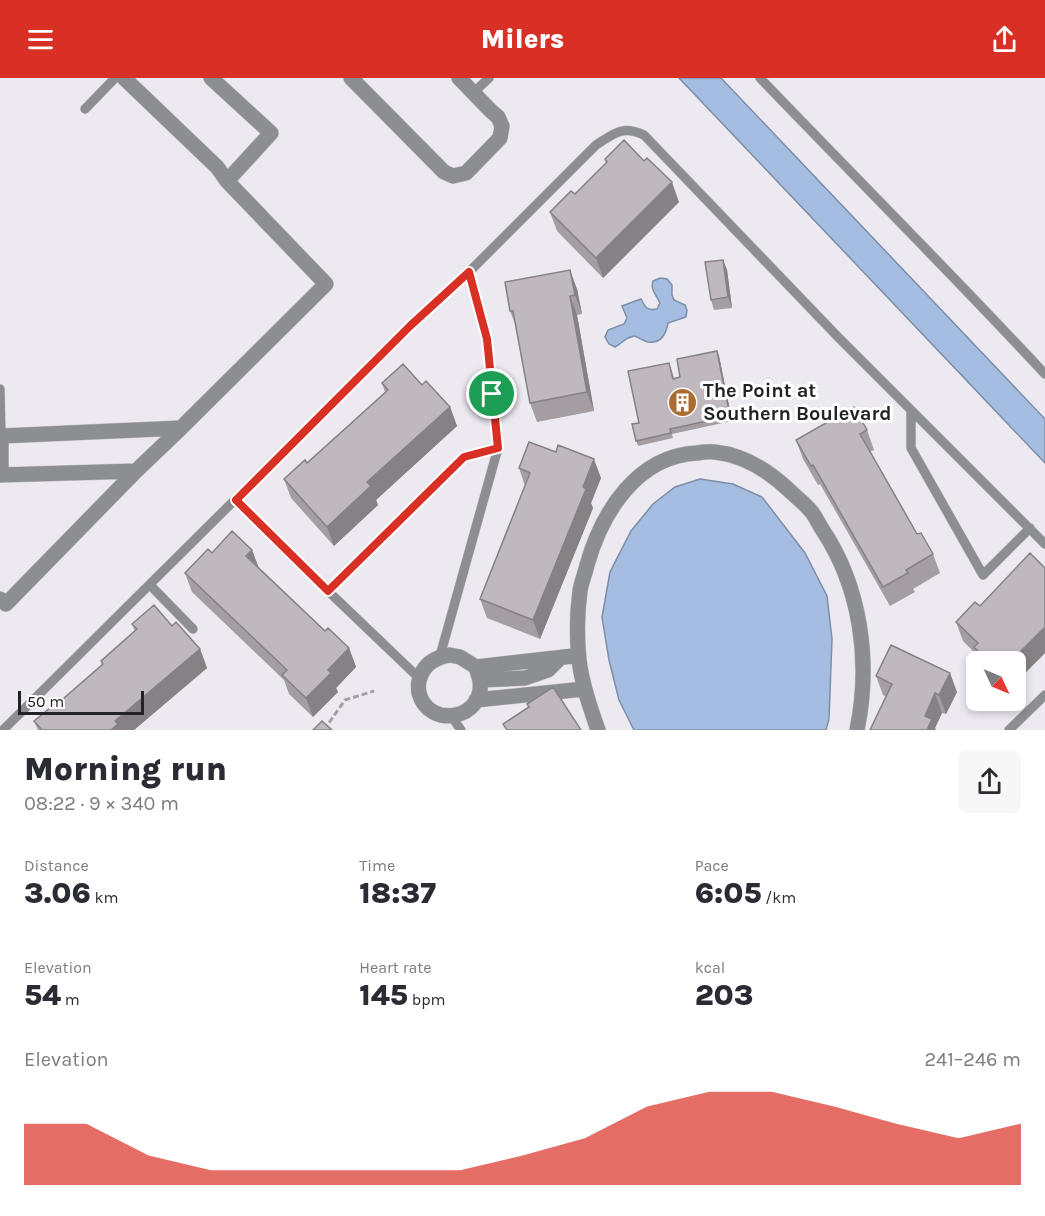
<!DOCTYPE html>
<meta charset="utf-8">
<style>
:root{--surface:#fff;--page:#f7f7f7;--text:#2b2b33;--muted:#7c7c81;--accent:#d93025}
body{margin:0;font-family:Karla,sans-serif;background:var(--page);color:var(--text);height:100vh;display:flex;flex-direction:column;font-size:22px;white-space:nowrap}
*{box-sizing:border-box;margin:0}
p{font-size:20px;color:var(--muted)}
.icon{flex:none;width:33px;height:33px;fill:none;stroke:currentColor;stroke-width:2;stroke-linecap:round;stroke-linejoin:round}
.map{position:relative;height:652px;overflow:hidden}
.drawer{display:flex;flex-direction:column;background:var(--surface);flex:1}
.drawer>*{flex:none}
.needle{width:39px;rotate:134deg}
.fabs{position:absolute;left:966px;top:573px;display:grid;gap:12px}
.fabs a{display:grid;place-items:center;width:60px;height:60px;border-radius:9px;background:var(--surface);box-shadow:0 3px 9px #0003;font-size:30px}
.scale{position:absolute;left:18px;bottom:15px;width:126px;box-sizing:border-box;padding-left:6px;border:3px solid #232225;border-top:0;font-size:16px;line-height:21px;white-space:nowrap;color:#232225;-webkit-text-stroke:4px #fff;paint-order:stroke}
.pin{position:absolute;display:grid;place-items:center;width:51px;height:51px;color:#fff;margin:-26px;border:3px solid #fff;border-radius:50%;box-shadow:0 2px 6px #0007}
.round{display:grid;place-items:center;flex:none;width:63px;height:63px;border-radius:9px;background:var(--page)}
.headline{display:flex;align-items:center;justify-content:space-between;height:102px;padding:0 24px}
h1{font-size:33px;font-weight:800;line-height:45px}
.stats{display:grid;grid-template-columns:repeat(3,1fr);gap:9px;height:102px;padding:6px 24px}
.stats div{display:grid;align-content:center}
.stats b{font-size:30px;font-weight:800}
.stats small{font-size:16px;font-weight:400}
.stats p{font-size:16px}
.chart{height:168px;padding:12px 24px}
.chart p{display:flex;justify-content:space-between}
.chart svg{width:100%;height:108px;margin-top:6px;fill:var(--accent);opacity:.7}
header{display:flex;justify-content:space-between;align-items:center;height:78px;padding:0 24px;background:var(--accent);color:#fff;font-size:27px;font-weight:800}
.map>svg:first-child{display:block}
.water{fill:#a5bde0;stroke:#7e8ea8;stroke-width:1.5}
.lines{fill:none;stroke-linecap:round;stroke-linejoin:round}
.lane-casing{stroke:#c8c5cc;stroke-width:10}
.street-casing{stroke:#c8c5cc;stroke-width:16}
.path{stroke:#a3a0a6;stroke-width:3;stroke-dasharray:6 3;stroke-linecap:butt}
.lane{stroke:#8d8e91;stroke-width:9}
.street{stroke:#8d8e91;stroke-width:15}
.wall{fill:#a49ea3}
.shaded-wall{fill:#868185}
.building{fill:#bfb8be;stroke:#868185;stroke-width:1.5}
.route-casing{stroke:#fff;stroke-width:12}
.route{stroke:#d93025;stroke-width:8}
.labels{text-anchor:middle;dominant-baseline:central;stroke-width:6;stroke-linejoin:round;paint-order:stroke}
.poi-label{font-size:20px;font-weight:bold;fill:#232225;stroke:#fff;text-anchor:start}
</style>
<header><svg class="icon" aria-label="menu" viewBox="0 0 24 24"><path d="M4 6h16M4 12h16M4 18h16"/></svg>Milers<svg class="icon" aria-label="share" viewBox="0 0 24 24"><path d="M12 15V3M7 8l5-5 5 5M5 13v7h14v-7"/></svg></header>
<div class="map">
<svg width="1045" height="652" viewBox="0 0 1045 652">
<rect width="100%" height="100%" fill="#ece9f1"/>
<!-- water -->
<path class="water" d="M679 0H721L1045 341V385Z
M660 200 667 201 672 207V217L674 222 685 227 687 232 686 239 668 245C666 256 661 266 648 264 643 263 638 259 634 258 624 260 623 265 615 269L609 266 605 259 608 252 624 246 627 240 622 228 641 221C645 229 647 233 657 231L660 225C656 216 650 212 653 203Z
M700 401 733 406 762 419 805 475 827 518 832 561 829 641 826 652H634L619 622 609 582 602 539 610 494 631 453 653 426 675 409Z"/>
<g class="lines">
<defs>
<path id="lane" d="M760 0C855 99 952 196 1045 296
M473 15 489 0
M85 31 115 0
M0 311 1 358
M911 332V370L983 497 1030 450
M236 422 328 513 464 379 498 370
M150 507 193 551
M328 513 419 600
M440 578 498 370 487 261 469 194 596 67C615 55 622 47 644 57L838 259 1045 466
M452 639 461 652
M3 652 410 248 469 194
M1009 652 1045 617"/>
<path id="street" d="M124 0 217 89 227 103
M351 0 444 94 453 98 466 95 500 60 502 48 498 39 491 33 459 0
M181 350 326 206 227 103 271 55 211 0
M0 397 136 393 181 350 1 358V397
M0 521 6 526 136 393
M450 577 460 579 476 589C477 593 479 598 480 603 485 641 429 652 419 615 418 609 418 603 421 597 426 584 437 579 450 577Z
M476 589 573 578 579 581
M480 602 525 600 548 592 560 580
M476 622 584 611
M598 652C590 629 582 606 579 582 577 561 577 534 580 513 581 505 585 496 587 487 602 434 637 378 697 375 703 374 709 373 715 374 744 377 769 393 790 413 796 419 804 425 810 432 815 437 818 445 822 451 861 509 871 584 857 652"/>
</defs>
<!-- lane casing -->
<use href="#lane" class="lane-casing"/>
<!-- street casing -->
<use href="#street" class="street-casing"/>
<!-- path -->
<path class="path" d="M324 652 345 622 374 613"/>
<!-- lane -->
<use href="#lane" class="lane"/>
<!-- street -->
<use href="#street" class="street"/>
</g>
<!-- wall -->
<path class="wall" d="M605 81 679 124 603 200 557 153 550 134 575 116 606 85Z
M723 182 727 192 732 230 714 232 711 222Z
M577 211 582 236 577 237 594 333 537 344 530 325 516 248 510 233Z
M717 273 719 278 732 343 672 356 673 360 638 368 636 363 639 345 669 285 674 300 680 299Z
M382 305 422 307 450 329 457 348 376 422 378 427 334 468 291 420 284 401 307 385 385 314Z
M867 352 874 372 870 374 917 456 933 476 940 495 913 511 915 514 890 528 820 406 818 407 803 381 796 362Z
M519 390 601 400 591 425 593 430 540 561 487 540 480 521 525 408Z
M252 472 259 490 325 553 349 570 356 589 336 610 338 614 313 639 289 616 284 602 192 514 185 495 212 475Z
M1045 490V575L1016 604V584H979L977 577 963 563 956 544 980 528Z
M132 546 172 548 200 571 207 590 134 652H38L34 643 57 626 102 587 101 583 135 553Z
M876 598 957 614 946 636 942 635 935 650 883 617Z"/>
<!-- shaded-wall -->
<path class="shaded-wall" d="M672 104 679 124 603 200 596 180Z
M723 182 727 192 732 230 728 219Z
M570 192 577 211 582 236 575 217Z
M570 218 577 237 594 333 587 314Z
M717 273 719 278 732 343 730 338Z
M450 329 457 348 376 422 378 427 334 468 327 449 367 404Z
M594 381 601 400 591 425 593 430 540 561 533 542Z
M252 472 259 491 246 478Z
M1045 549V575L1016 604V584H1010Z
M349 570 356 589 336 610 338 614 313 639 306 620 328 592Z
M200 571 207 590 134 652H111L115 643Z
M950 595 957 614 946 636 939 617Z
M935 615 942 635 935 650 936 652H927L925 638Z"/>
<!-- building -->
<path class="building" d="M624 62 644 83 647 80 672 104 596 180 550 134 571 113 575 116 607 84 605 81Z
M723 182 728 219 711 222 705 184Z
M570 192 575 217 570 218 587 314 530 325 513 233H510L505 204Z
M717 273 730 338 670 351 671 355 636 363 632 346 639 345 628 293 669 285 673 301 680 299 677 281Z
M403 286 422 307 426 303 450 329 367 404 371 408 327 449 284 401 305 382 307 385 388 312 382 305Z
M854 329 867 352 860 356 917 456 921 455 933 476 906 492 908 495 883 509 813 387 811 388 796 362Z
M529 364 556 374 558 367 594 381 583 409 586 411 533 542 480 521 530 395 519 390Z
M232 453 252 472 246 478 325 553 328 550 349 570 328 592 331 595 306 620 282 597 287 592 185 495 208 471 212 475Z
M1030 475 1045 490V549L1010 584H989L974 569 978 565 956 544 975 524 980 528Z
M154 527 172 548 176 544 200 571 115 643 118 646 111 652H42L34 643 56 625 57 626 103 586 101 583 137 551 132 546Z
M891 567 950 595 939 617 935 615 925 638 932 641 927 652H870L892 606 876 598Z
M553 609 581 652H507L503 646 529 629 527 626Z
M322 643 332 652H313Z"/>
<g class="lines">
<defs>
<path id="route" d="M469 194 487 261 498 370 464 379 328 513 236 422 410 248Z"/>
</defs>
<!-- route casing -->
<use href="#route" class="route-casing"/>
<!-- route -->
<use href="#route" class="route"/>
</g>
<!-- icons -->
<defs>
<symbol id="building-disc" viewBox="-11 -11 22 22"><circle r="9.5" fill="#aa6c31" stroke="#fff"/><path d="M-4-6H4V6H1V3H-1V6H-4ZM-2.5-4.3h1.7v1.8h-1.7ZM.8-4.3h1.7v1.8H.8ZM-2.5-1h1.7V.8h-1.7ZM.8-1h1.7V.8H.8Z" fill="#fff"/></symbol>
</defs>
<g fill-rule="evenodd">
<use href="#building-disc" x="666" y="308" width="33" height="33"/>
</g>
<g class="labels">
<!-- poi labels -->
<g class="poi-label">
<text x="703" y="312">The Point at<tspan x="703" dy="23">Southern Boulevard</tspan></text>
</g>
</g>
</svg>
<div class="fabs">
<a><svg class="needle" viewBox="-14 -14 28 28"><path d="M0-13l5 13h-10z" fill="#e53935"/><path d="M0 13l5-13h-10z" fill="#7c7c81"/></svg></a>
</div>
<div class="scale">50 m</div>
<div class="pin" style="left:492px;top:316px;background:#1e9e55"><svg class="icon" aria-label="arrive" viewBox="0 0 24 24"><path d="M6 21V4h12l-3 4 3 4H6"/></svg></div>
</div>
<section class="drawer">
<div class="headline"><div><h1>Morning run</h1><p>08:22 · 9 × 340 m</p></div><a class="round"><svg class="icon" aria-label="share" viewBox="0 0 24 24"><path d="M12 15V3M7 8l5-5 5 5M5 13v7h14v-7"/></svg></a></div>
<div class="stats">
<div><p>Distance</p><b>3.06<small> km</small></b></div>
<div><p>Time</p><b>18:37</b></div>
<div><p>Pace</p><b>6:05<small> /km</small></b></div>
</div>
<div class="stats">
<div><p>Elevation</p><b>54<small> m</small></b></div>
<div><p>Heart rate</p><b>145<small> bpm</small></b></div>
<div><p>kcal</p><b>203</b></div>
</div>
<div class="chart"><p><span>Elevation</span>241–246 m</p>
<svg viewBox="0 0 160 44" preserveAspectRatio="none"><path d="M0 44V19L10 19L20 32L30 38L40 38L50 38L60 38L70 38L80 32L90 25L100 12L110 6L120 6L130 12L140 19L150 25L160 19V44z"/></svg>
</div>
</section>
